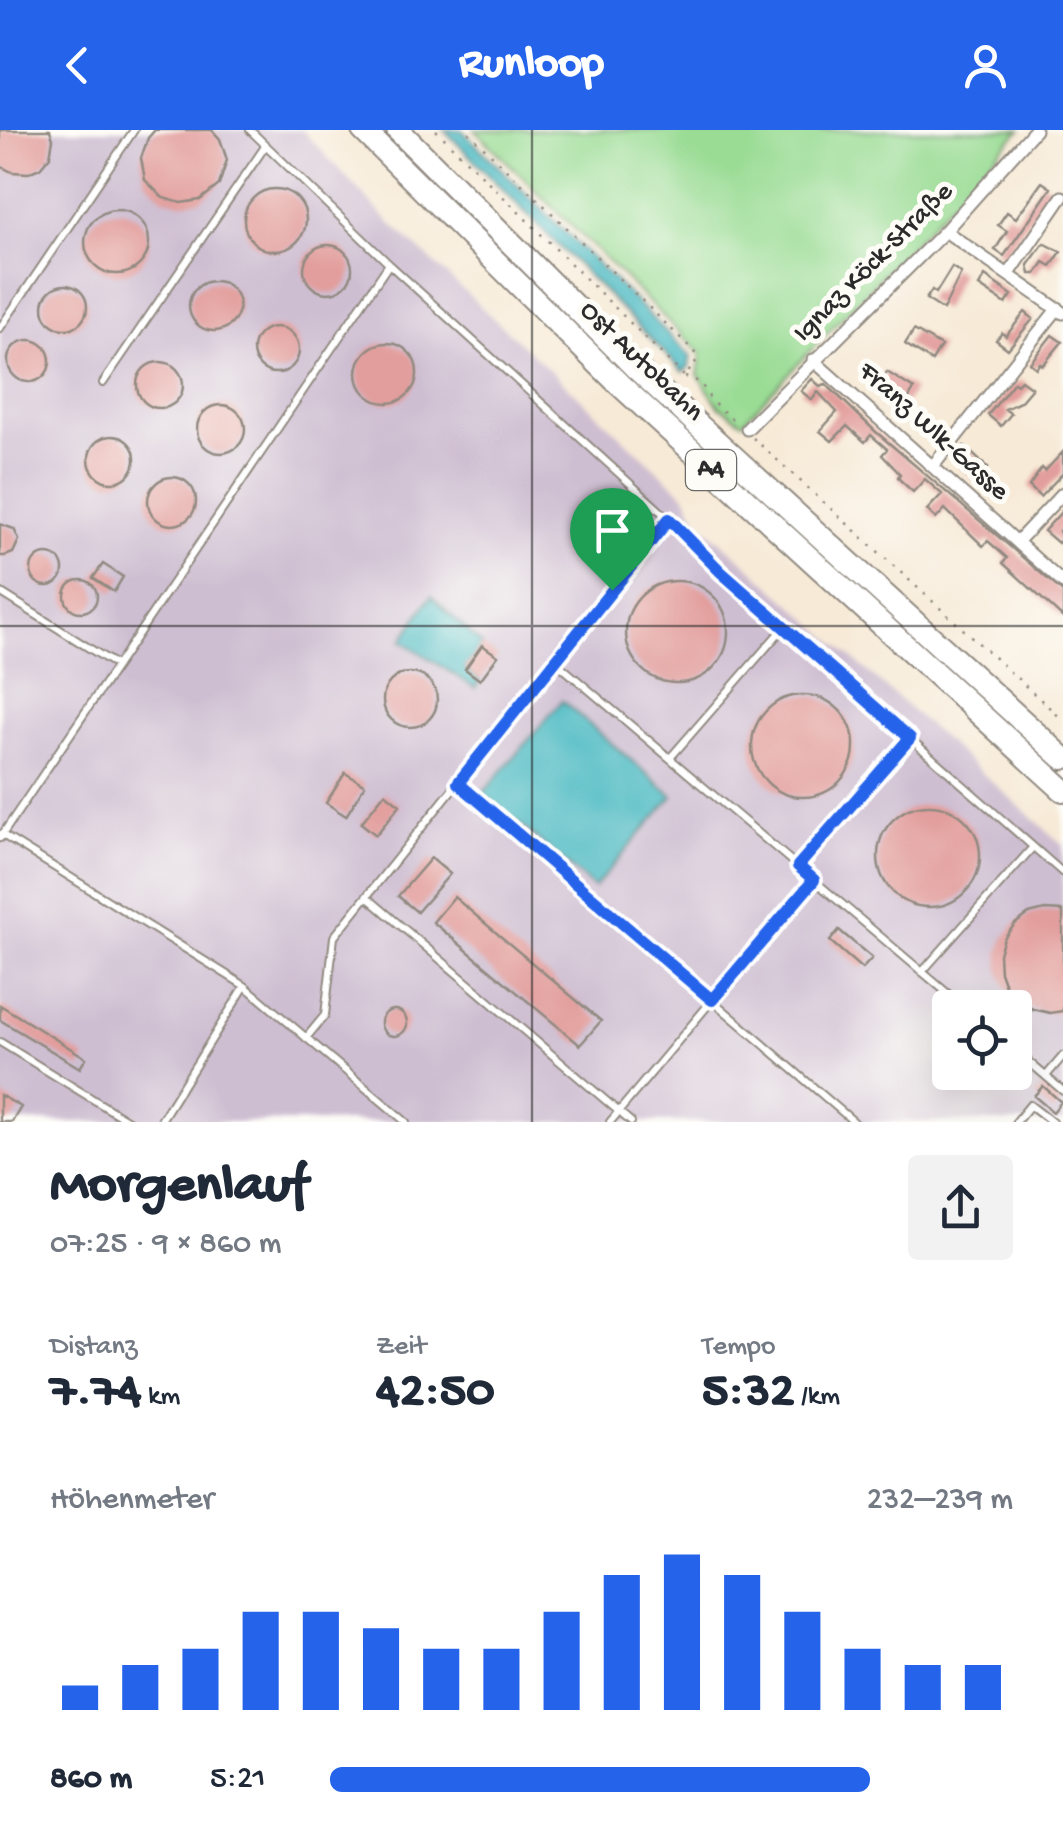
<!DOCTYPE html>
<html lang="de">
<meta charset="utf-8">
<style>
:root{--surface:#fff;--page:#f2f2f3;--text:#1f2937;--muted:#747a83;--accent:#2563eb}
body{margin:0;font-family:"Gochi Hand",sans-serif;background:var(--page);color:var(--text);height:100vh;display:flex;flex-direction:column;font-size:38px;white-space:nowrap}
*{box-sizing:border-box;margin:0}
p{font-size:32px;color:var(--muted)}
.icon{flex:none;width:55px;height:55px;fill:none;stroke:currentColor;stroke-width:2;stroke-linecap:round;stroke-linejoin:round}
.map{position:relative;height:992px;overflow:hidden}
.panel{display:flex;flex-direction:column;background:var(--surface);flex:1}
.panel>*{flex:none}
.tools{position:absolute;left:932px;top:860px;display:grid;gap:20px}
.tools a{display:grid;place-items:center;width:100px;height:100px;border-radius:10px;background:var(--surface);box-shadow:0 10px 40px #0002;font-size:50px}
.pin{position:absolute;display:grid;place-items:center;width:85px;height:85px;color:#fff;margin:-102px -42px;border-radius:50% 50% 50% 0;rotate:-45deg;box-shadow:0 0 10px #0007}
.pin .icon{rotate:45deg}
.round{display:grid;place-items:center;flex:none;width:105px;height:105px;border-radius:10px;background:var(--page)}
.head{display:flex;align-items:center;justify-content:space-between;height:170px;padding:0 50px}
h1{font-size:55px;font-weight:700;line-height:75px}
.metrics{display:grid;grid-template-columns:repeat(3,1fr);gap:15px;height:170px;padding:10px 50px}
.metrics div{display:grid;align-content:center}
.metrics b{font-size:50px;font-weight:700}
.metrics small{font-size:28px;font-weight:400}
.metrics p{font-size:28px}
.chart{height:280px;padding:20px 50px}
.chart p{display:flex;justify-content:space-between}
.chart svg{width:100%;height:180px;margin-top:10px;stroke:var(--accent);stroke-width:6}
ul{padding:0 50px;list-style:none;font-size:32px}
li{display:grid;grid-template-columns:160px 120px 1fr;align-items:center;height:75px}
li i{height:25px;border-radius:12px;background:var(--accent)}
header{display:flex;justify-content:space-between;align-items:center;height:130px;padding:0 50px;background:var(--accent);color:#fff;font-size:45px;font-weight:700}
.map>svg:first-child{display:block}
.industrial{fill:#cebed1;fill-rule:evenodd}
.green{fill:#9adc94;stroke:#628460;stroke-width:2.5}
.water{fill:#4ab9c2;stroke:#3a7276;stroke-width:2.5}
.building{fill:#e29e9c}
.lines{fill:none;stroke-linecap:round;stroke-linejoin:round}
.service-casing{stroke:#918a81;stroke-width:10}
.minor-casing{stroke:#918a81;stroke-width:15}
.motorway-casing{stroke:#918a81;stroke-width:26}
.path{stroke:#918a81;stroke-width:2.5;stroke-dasharray:2.5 8;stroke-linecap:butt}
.service{stroke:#fff;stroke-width:6}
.minor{stroke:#fff;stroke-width:11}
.motorway{stroke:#fff;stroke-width:22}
.route-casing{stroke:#fff;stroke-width:20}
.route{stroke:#2563eb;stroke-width:12}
.grid{fill:none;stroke:#2b2b2b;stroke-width:2.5;stroke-opacity:0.55}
.labels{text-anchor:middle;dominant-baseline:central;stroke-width:10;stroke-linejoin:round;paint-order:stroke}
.shield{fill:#fdfcf7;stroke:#6a6a68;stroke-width:2.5}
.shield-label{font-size:25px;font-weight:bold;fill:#2b2b2b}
.street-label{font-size:28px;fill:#2b2b2b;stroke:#fdfcf7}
</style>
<header><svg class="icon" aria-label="back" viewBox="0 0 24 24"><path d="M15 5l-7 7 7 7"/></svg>Runloop<svg class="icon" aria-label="person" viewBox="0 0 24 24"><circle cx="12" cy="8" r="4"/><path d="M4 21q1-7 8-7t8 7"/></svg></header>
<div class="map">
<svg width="1063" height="992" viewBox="0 0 1063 992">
<rect width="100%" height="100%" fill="#fdfcf7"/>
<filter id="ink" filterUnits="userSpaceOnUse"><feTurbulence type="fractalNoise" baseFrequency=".01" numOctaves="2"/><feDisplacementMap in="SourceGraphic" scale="20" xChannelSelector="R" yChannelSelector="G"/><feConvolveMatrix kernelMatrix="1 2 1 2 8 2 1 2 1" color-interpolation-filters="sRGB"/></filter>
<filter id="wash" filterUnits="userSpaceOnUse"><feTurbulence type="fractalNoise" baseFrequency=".0048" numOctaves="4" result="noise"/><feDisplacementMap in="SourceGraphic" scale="40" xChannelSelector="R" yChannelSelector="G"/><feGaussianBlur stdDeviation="2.25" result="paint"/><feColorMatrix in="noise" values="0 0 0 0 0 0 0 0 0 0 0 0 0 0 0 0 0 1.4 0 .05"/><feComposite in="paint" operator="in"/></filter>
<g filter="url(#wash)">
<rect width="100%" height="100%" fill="#f7ead7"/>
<!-- industrial -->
<path class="industrial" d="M0 0H302L384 87 687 367 698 391 1063 715V992H0ZM950 878H1015V942H950Z"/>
<!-- green -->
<path class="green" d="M475 0H1020L743 292 719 276 698 245 701 224Z"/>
<!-- water -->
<path class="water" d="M444 0H462L691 226 689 237 683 242Z
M431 466 482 515 465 539 480 550 475 558 402 511Z
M562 571 673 666 594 758 483 663Z"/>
<g id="blocks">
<!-- building -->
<path class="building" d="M0 0H50L53 9 50 26 40 38 28 43 12 42 0 36Z
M155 0H212L220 9 227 30 219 55 200 70 181 73 163 68 145 50 141 28 148 8Z
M1042 52 1051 58 1004 126 995 120 1007 101 998 95 1007 82 1016 88Z
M244 90a31 31 0 1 1 62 0a31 31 0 1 1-62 0Z
M85 112a32 32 0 1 1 64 0a32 32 0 1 1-64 0Z
M1044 113 1061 122 1051 136 1044 132 1036 144H1030L1028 135Z
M304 139a24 24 0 1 1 48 0a24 24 0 1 1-48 0Z
M952 137 961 143 943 180 926 169 932 160 936 163Z
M985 146 1012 165 1006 174 979 156Z
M189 176a25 25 0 1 1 50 0a25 25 0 1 1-50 0Z
M43 177a22 22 0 1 1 44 0a22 22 0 1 1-44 0Z
M1025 182 1033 189 1008 219 996 210 1002 203 1006 206Z
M253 220a23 23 0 1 1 46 0a23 23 0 1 1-46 0Z
M914 200 941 216 932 231 905 214Z
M1052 205 1062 212 1043 235 1040 233 1036 238 1030 233Z
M8 231a21 21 0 1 1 42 0a21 21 0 1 1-42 0Z
M357 243a30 30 0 1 1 60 0a30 30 0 1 1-60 0Z
M137 255a23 23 0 1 1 46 0a23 23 0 1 1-46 0Z
M887 242 914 259 906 273 879 256Z
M812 249 820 256 826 254 875 301 1063 462V488L1003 433 1007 428 988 411 983 416 945 379 936 389 927 380 942 364 925 349 913 362 900 350 898 347 900 344 882 325 887 319 871 305 865 312 847 296 832 311 820 301 837 282 818 262 812 270 801 261Z
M1021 250 1032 258 1020 272 1005 279 1011 284 1001 296 988 285 1014 252 1017 254Z
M197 299a24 24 0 1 1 48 0a24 24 0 1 1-48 0Z
M89 329a23 23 0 1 1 46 0a23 23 0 1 1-46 0Z
M964 316 988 338 977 351 952 329Z
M1063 322V343L1040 367 1029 356 1042 338 1045 341Z
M148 371a24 24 0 1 1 48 0a24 24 0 1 1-48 0Z
M1063 380V396L1059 401 1063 408 1058 413 1044 401Z
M0 394 14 399 19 410 13 423 5 426H0Z
M31 440a16 16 0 1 1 32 0a16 16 0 1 1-32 0Z
M103 434 123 447 114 462 93 448Z
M65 466a16 16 0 1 1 32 0a16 16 0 1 1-32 0Z
M626 502a51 51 0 1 1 102 0a51 51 0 1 1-102 0Z
M482 515 498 526 480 550 465 539Z
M383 570a27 27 0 1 1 54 0a27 27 0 1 1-54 0Z
M752 616a51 51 0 1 1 102 0a51 51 0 1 1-102 0Z
M345 643 365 655 346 686 326 673Z
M385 663 400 675 376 705 361 693Z
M878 726a51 51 0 1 1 102 0a51 51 0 1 1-102 0Z
M431 728 450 744 417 782 398 766Z
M454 767 601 891 580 915 433 792Z
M1045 780 1063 781V881L1050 883 1033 879 1018 871 1006 858 1000 842 999 824 1004 808 1015 794 1029 784Z
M839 800 872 828 862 839 830 811Z
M0 875 86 928 80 938 0 890Z
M381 893a13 13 0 1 1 26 0a13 13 0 1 1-26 0Z
M1043 956 1061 972 1053 982 1034 966Z
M0 965 21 977 12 992H0Z"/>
</g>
</g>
<g filter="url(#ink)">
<use href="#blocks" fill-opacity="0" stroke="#918a81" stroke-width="2.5"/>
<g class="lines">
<defs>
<path id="service" d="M250 0 389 134 669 389 721 442 1063 743
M0 198 134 0
M103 253 266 15
M0 462 116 535
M556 532 965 878
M670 628 784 497
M459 653 854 992
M1 704 245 856 406 992
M0 708 389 134
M798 737 910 608
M367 767 631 992
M922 842 1033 717
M306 908 325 885 334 807 669 389
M0 912 130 992
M1015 920 1063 961
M1046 946 1063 926
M160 992 245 856
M610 992 813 750
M1016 992 1030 975 1052 992"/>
<path id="minor" d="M945 101 1063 183
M1009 144 1062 67
M813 230 1063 453
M747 299 945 101 1035 0
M933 336 1058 178
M1017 412 1063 363"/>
<path id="motorway" d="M363 0 620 255 1063 660
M398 0 637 239 1063 628"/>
</defs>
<!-- service casing -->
<use href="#service" class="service-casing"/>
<!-- minor casing -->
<use href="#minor" class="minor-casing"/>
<!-- motorway casing -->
<use href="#motorway" class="motorway-casing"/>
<!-- path -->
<path class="path" d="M436 0 685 247 697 230 694 221 466 0
M685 247 700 252 712 272 737 293
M753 308 1063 590"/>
<!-- service -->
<use href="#service" class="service"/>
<!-- minor -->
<use href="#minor" class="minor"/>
<!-- motorway -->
<use href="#motorway" class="motorway"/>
</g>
</g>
<g class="lines" filter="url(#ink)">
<defs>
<path id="route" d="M669 389 721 442 910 608 798 736 814 750 712 870 458 653Z"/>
</defs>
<!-- route casing -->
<use href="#route" class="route-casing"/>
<!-- route -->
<use href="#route" class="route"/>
</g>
<!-- grid -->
<path class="grid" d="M532 0V992M0 496H1063"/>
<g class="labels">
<!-- shield labels -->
<rect class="shield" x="686" y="320" width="50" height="40" rx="8"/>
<g class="shield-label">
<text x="711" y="340">A4</text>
</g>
<!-- street labels -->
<g class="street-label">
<text transform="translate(874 133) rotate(-45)">Ignaz Köck-Straße</text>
<text transform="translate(641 232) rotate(44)">Ost Autobahn</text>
<text transform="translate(933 302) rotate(42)">Franz Wlk-Gasse</text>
</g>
</g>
</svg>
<div class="tools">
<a><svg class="icon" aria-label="locate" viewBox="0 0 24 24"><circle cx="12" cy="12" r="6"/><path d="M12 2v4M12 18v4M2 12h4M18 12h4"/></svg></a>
</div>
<div class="pin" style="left:612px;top:460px;background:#1e9e55"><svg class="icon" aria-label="arrive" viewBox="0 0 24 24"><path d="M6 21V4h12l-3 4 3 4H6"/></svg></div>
</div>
<section class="panel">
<div class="head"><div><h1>Morgenlauf</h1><p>07:25 · 9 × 860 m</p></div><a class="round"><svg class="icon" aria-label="share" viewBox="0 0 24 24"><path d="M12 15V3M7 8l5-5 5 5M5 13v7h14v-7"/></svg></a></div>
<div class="metrics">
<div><p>Distanz</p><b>7.74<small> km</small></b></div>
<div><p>Zeit</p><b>42:50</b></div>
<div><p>Tempo</p><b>5:32<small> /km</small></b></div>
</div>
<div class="chart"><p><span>Höhenmeter</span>232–239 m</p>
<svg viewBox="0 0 160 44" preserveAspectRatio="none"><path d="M5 44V38M15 44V33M25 44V29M35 44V20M45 44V20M55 44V24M65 44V29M75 44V29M85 44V20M95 44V11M105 44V6M115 44V11M125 44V20M135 44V29M145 44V33M155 44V33"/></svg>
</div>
<ul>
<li><b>860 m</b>5:21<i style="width:79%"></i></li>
</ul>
</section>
